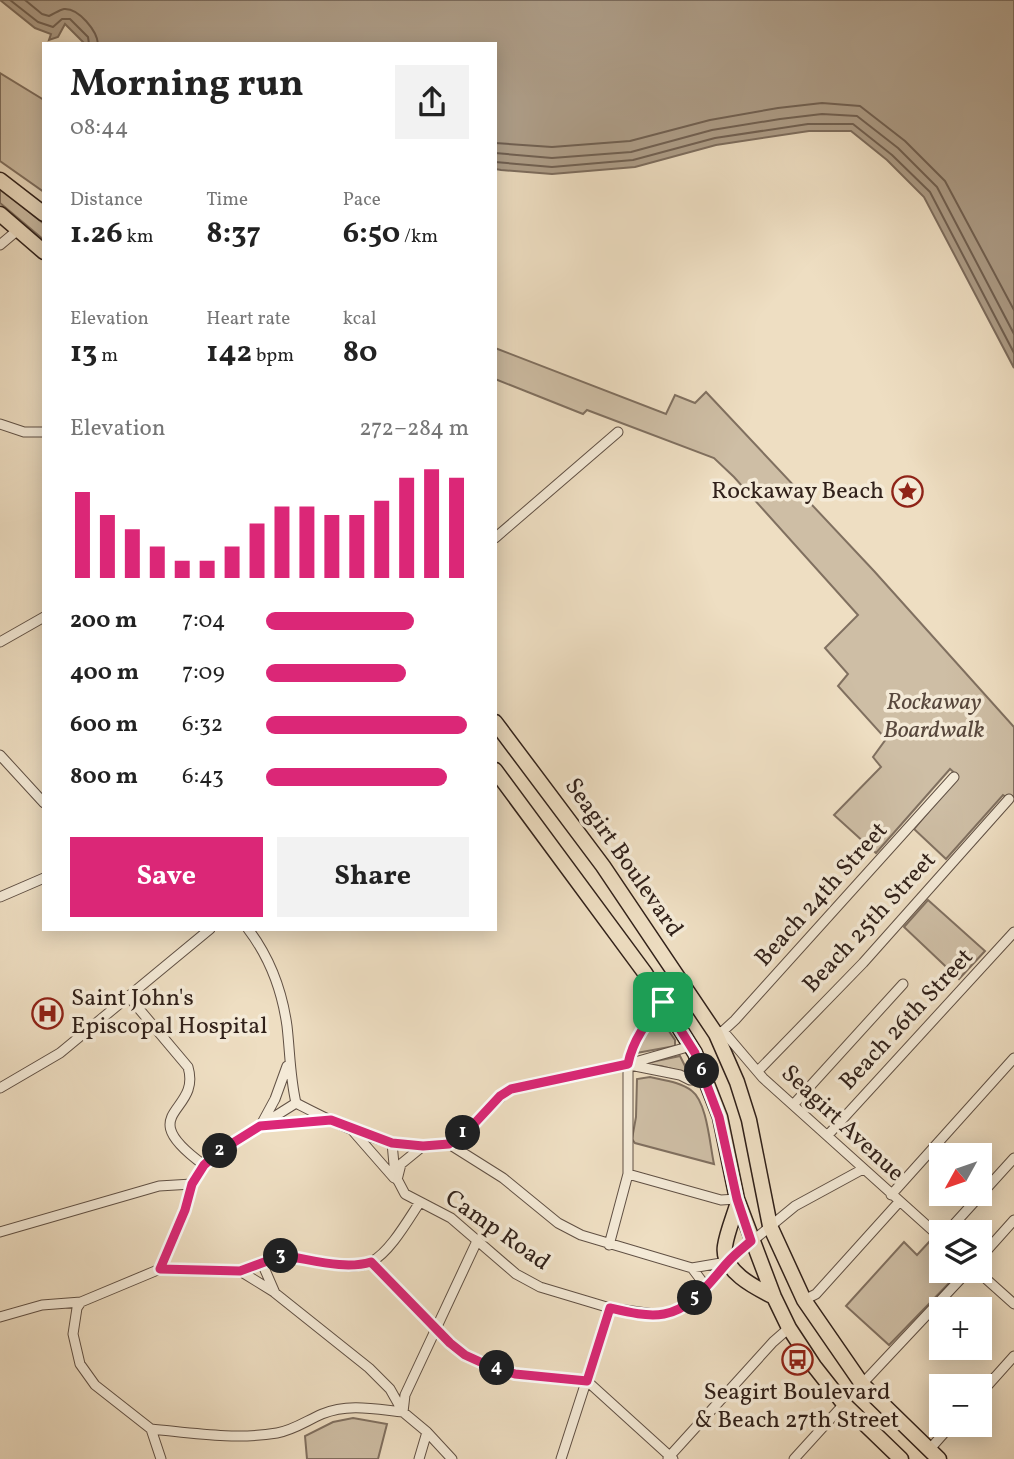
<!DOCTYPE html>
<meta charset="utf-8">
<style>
:root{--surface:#fff;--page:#f2f2f2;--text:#222;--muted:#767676;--accent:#db2777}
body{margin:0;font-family:Vollkorn,serif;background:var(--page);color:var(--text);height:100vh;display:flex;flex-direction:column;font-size:26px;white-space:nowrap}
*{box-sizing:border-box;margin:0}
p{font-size:23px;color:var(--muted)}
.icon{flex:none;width:38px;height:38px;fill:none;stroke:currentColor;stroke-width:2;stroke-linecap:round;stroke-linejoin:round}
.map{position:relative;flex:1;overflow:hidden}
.panel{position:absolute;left:42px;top:42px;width:455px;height:889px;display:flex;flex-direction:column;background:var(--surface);border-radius:0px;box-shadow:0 4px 18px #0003}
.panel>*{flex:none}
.needle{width:46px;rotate:230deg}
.controls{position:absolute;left:929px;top:1143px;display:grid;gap:14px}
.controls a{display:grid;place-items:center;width:63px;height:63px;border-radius:0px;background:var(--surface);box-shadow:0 4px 18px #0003;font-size:35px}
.pin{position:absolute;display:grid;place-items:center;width:60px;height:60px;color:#fff;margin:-30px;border-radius:14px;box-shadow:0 4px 10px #0006}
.km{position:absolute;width:35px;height:35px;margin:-18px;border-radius:50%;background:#222;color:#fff;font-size:19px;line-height:35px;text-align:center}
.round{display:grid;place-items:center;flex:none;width:74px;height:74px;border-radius:0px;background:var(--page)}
.head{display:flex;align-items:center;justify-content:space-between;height:119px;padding:0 28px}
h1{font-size:38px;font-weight:700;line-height:52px}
.stats{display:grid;grid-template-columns:repeat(3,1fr);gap:10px;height:119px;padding:7px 28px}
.stats div{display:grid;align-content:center}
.stats b{font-size:30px;font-weight:700}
.stats small{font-size:19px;font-weight:400}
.stats p{font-size:19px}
.chart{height:196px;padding:14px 28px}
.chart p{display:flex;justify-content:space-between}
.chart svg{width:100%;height:126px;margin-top:7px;stroke:var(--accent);stroke-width:6}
.cta{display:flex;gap:14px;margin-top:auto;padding:14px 28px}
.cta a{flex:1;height:80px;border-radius:0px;background:var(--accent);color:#fff;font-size:28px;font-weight:700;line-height:80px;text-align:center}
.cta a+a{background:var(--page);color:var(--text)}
ul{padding:0 28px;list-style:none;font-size:23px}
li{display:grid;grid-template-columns:112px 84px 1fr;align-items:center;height:52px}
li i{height:18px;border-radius:9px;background:var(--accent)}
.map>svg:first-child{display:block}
.green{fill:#cebea5;stroke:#807060;stroke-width:2}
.water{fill:#ae9e89;stroke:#7c6c5d;stroke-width:2}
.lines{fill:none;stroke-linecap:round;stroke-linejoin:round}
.shore{stroke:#706052;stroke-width:2}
.street-casing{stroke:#605044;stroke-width:11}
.primary-casing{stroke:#31211a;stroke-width:17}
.street{stroke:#f4ead7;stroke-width:9}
.primary{stroke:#eedec2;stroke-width:14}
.route-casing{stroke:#fff;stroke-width:14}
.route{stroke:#db2777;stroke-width:9}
.labels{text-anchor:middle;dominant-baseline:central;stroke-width:7;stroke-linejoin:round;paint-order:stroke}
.poi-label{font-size:24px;fill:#31211a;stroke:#f4ead7;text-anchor:end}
.park-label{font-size:24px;font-style:italic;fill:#58483d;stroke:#f4ead7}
.street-label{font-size:24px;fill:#31211a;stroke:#f4ead7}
</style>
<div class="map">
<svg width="1014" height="1459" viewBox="0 0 1014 1459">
<rect width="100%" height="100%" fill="#eedec2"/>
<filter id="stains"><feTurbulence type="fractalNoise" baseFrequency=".00286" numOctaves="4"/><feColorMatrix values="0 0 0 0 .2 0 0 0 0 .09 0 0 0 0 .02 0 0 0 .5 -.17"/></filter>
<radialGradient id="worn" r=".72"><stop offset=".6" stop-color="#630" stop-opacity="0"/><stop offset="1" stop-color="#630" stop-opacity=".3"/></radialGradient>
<!-- green -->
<path class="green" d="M0 73 44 100V192L0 161Z
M0 188 44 224V240L0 203Z
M495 348 666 414 675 395 695 403 706 392 874 571 1014 727V800L1009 799 1003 795 946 859 914 829 958 776 950 769 876 853 834 815 881 767 873 757 886 739 838 686 848 674 825 648 858 615 734 477 714 458 587 410 583 414 495 379Z
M928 900 985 951 959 979 904 927Z
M657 1017 660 1018 675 1040V1046L631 1054Z
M680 1056 689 1074 661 1066 642 1064Z
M650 1077C663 1080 681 1082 692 1091 707 1102 710 1146 714 1164L635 1143 632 1139 636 1117 637 1079Z
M930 1241 941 1251 942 1270 958 1271 957 1275 889 1345 846 1306 904 1242 917 1255Z
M353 1418 387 1424 378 1459H307L305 1436 333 1422Z"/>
<!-- water -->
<path class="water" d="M0 0H1014V368L924 197 887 160 851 131H809L716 145 635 167 552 174 501 170 495 169V44H85L65 24 58 37 49 40 51 34 35 28Z"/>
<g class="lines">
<!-- shore -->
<path class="shore" d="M10 0 38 22 53 27 62 19H70L88 37 89 44
M25 0 42 14 49 16C54 14 59 10 64 9 79 8 97 31 98 44
M495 143 552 147 630 141 710 120 778 108 822 103 860 106 905 141 945 181 1014 310
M495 153 552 158 631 152 712 130 780 119 822 114 857 116 898 148 937 187 1014 334
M495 162 552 167 633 160 715 138 808 124H853L892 155 930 192 1014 353"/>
<defs>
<path id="street" d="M0 245 19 229
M0 424 24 432H44
M495 538 618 432
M0 642 44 617
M0 755 44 803
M0 897 44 878
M248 929C270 958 282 990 287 1026 290 1052 290 1077 296 1103
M129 997 188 1067C202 1114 130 1111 204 1165
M723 1031 763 1078 942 1239
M716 1034 723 1031 735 1020 954 777
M630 1065 680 1075 690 1080H705
M758 1071 863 963 1009 799
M0 1088 60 1053 210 929
M296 1103C339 1125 385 1150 435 1145 440 1145 446 1145 451 1143 475 1131 489 1104 511 1089L628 1064 691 1046
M793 1105 903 984
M262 1123 275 1099 287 1066
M262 1126 331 1120
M352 1130 394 1178
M828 1135 1014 932
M392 1143 395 1175 405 1194 451 1218 516 1274 540 1287 610 1308 654 1314H664L683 1307 696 1297 727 1262 795 1206 863 1169
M449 1144 503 1178 558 1223 581 1235 692 1268 727 1262
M628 1174 721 1200 737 1199
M397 1180 401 1164 423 1146
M891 1195 1014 1058
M0 1232 159 1186 192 1184
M947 1232 1014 1158
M609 1245 628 1174V1064C632 1039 647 1022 663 1002
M980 1258 1014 1220
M371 1262 450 1343 465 1355 515 1374 587 1381 673 1459
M262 1263C269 1260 276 1257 283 1256 308 1255 348 1274 371 1262 390 1252 408 1220 420 1202
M692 1268 701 1280 698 1294
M160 1269 185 1210 192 1184 204 1165 220 1151 296 1103
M976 1270 1014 1304
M240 1271 274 1292
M804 1300 816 1294 899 1202
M81 1302 77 1308 73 1334 80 1364 95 1385 151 1429 161 1459
M0 1317 42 1305 81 1302 160 1269 240 1271 262 1263 275 1293 369 1368 390 1389 403 1412 427 1432 452 1459
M862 1384 969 1270
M980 1394 1014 1356
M151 1429C193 1433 235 1440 277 1433 294 1430 306 1421 322 1414 348 1403 375 1409 403 1412L405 1395 477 1241
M929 1450 952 1424
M668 1458 773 1342 789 1328
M419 1459 427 1432
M561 1459 610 1308
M794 1459 844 1404"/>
<path id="primary" d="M0 180 44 214
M0 214 44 252
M495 722 603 866 716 1034 737 1082 749 1120 770 1226 804 1300 862 1384 939 1459
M495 770 645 973 695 1053 720 1117 737 1199 774 1297 789 1328 814 1366 844 1404 901 1459
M738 1202C734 1216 727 1232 725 1246 721 1271 756 1288 774 1297"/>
</defs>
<!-- street casing -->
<use href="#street" class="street-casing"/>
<!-- primary casing -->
<use href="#primary" class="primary-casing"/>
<!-- street -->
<use href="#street" class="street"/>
<!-- primary -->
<use href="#primary" class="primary"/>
</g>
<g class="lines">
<defs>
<path id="route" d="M663 1002 695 1053 705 1080 719 1117 737 1199 751 1241C743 1248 734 1255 727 1263 710 1282 692 1309 664 1314 647 1317 627 1312 610 1308L587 1381 515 1374 487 1365 465 1355 450 1343 371 1262C345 1270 313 1260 286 1256L278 1257 240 1271 160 1269 185 1210 192 1184 204 1165 220 1151 260 1126 331 1120 392 1143 423 1146 449 1144 473 1125 500 1096 511 1089 628 1064C633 1039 647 1022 663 1002Z"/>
</defs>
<!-- route casing -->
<use href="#route" class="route-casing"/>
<!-- route -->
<use href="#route" class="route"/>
</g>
<!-- icons -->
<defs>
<symbol id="sight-ring" viewBox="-11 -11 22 22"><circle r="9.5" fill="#f4ead7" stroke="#8f2418" stroke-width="1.5"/><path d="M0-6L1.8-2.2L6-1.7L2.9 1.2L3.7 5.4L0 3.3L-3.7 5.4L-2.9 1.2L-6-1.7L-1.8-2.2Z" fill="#8f2418"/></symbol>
<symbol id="hospital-ring" viewBox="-11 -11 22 22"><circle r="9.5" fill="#f4ead7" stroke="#8f2418" stroke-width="1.5"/><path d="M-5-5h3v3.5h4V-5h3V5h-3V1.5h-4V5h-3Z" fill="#8f2418"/></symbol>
<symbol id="bus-ring" viewBox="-11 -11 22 22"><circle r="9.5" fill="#f4ead7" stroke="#8f2418" stroke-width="1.5"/><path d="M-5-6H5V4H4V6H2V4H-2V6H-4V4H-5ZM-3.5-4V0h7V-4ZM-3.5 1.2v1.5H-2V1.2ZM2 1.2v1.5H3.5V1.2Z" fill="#8f2418"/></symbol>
</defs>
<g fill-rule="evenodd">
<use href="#sight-ring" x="890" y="474" width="35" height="35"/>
<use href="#hospital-ring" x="30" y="996" width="35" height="35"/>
<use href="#bus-ring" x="780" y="1342" width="35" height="35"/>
</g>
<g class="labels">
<!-- poi labels -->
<g class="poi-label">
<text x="884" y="492">Rockaway Beach</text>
<text x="71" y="999" text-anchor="start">Saint John's<tspan x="71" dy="28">Episcopal Hospital</tspan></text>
<text x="797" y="1393" text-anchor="middle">Seagirt Boulevard<tspan x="797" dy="28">&amp; Beach 27th Street</tspan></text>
</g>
<!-- park labels -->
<g class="park-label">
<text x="934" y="703">Rockaway<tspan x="934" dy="28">Boardwalk</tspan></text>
</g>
<!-- street labels -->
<g class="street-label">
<text transform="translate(623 858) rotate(55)">Seagirt Boulevard</text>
<text transform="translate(822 895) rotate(-48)">Beach 24th Street</text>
<text transform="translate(870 923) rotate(-47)">Beach 25th Street</text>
<text transform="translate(907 1020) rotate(-47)">Beach 26th Street</text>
<text transform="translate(842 1124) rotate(43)">Seagirt Avenue</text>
<text transform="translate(497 1231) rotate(35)">Camp Road</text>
</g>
</g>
<rect width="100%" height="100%" filter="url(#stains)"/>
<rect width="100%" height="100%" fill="url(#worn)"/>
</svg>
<div class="controls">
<a><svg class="needle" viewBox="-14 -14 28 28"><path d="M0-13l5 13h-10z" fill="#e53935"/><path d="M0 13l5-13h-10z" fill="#767676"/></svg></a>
<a><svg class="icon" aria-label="layers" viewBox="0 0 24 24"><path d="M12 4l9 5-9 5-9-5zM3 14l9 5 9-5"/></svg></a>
<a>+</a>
<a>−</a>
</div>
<div class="pin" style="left:663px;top:1002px;background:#1e9e55"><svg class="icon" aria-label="arrive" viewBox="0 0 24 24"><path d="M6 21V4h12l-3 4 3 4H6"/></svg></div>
<b class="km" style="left:463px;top:1133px">1</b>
<b class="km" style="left:220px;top:1151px">2</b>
<b class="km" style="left:281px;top:1256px">3</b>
<b class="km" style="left:497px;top:1368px">4</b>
<b class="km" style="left:695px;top:1298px">5</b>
<b class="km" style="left:702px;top:1071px">6</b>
<section class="panel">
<div class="head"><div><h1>Morning run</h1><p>08:44</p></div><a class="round"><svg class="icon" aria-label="share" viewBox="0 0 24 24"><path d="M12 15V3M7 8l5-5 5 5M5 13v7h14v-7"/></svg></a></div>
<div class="stats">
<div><p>Distance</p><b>1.26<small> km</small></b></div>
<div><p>Time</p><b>8:37</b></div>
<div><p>Pace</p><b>6:50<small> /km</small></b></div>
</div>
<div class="stats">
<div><p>Elevation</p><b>13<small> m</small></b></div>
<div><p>Heart rate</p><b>142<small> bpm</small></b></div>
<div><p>kcal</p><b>80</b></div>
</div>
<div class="chart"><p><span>Elevation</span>272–284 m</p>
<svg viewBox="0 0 160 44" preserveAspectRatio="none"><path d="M5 44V14M15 44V22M25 44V27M35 44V33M45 44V38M55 44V38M65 44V33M75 44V25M85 44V19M95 44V19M105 44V22M115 44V22M125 44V17M135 44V9M145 44V6M155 44V9"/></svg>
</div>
<ul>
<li><b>200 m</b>7:04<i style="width:73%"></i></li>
<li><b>400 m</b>7:09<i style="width:69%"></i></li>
<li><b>600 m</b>6:32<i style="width:99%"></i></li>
<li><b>800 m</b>6:43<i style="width:89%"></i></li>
</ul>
<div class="cta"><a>Save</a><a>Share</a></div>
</section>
</div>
